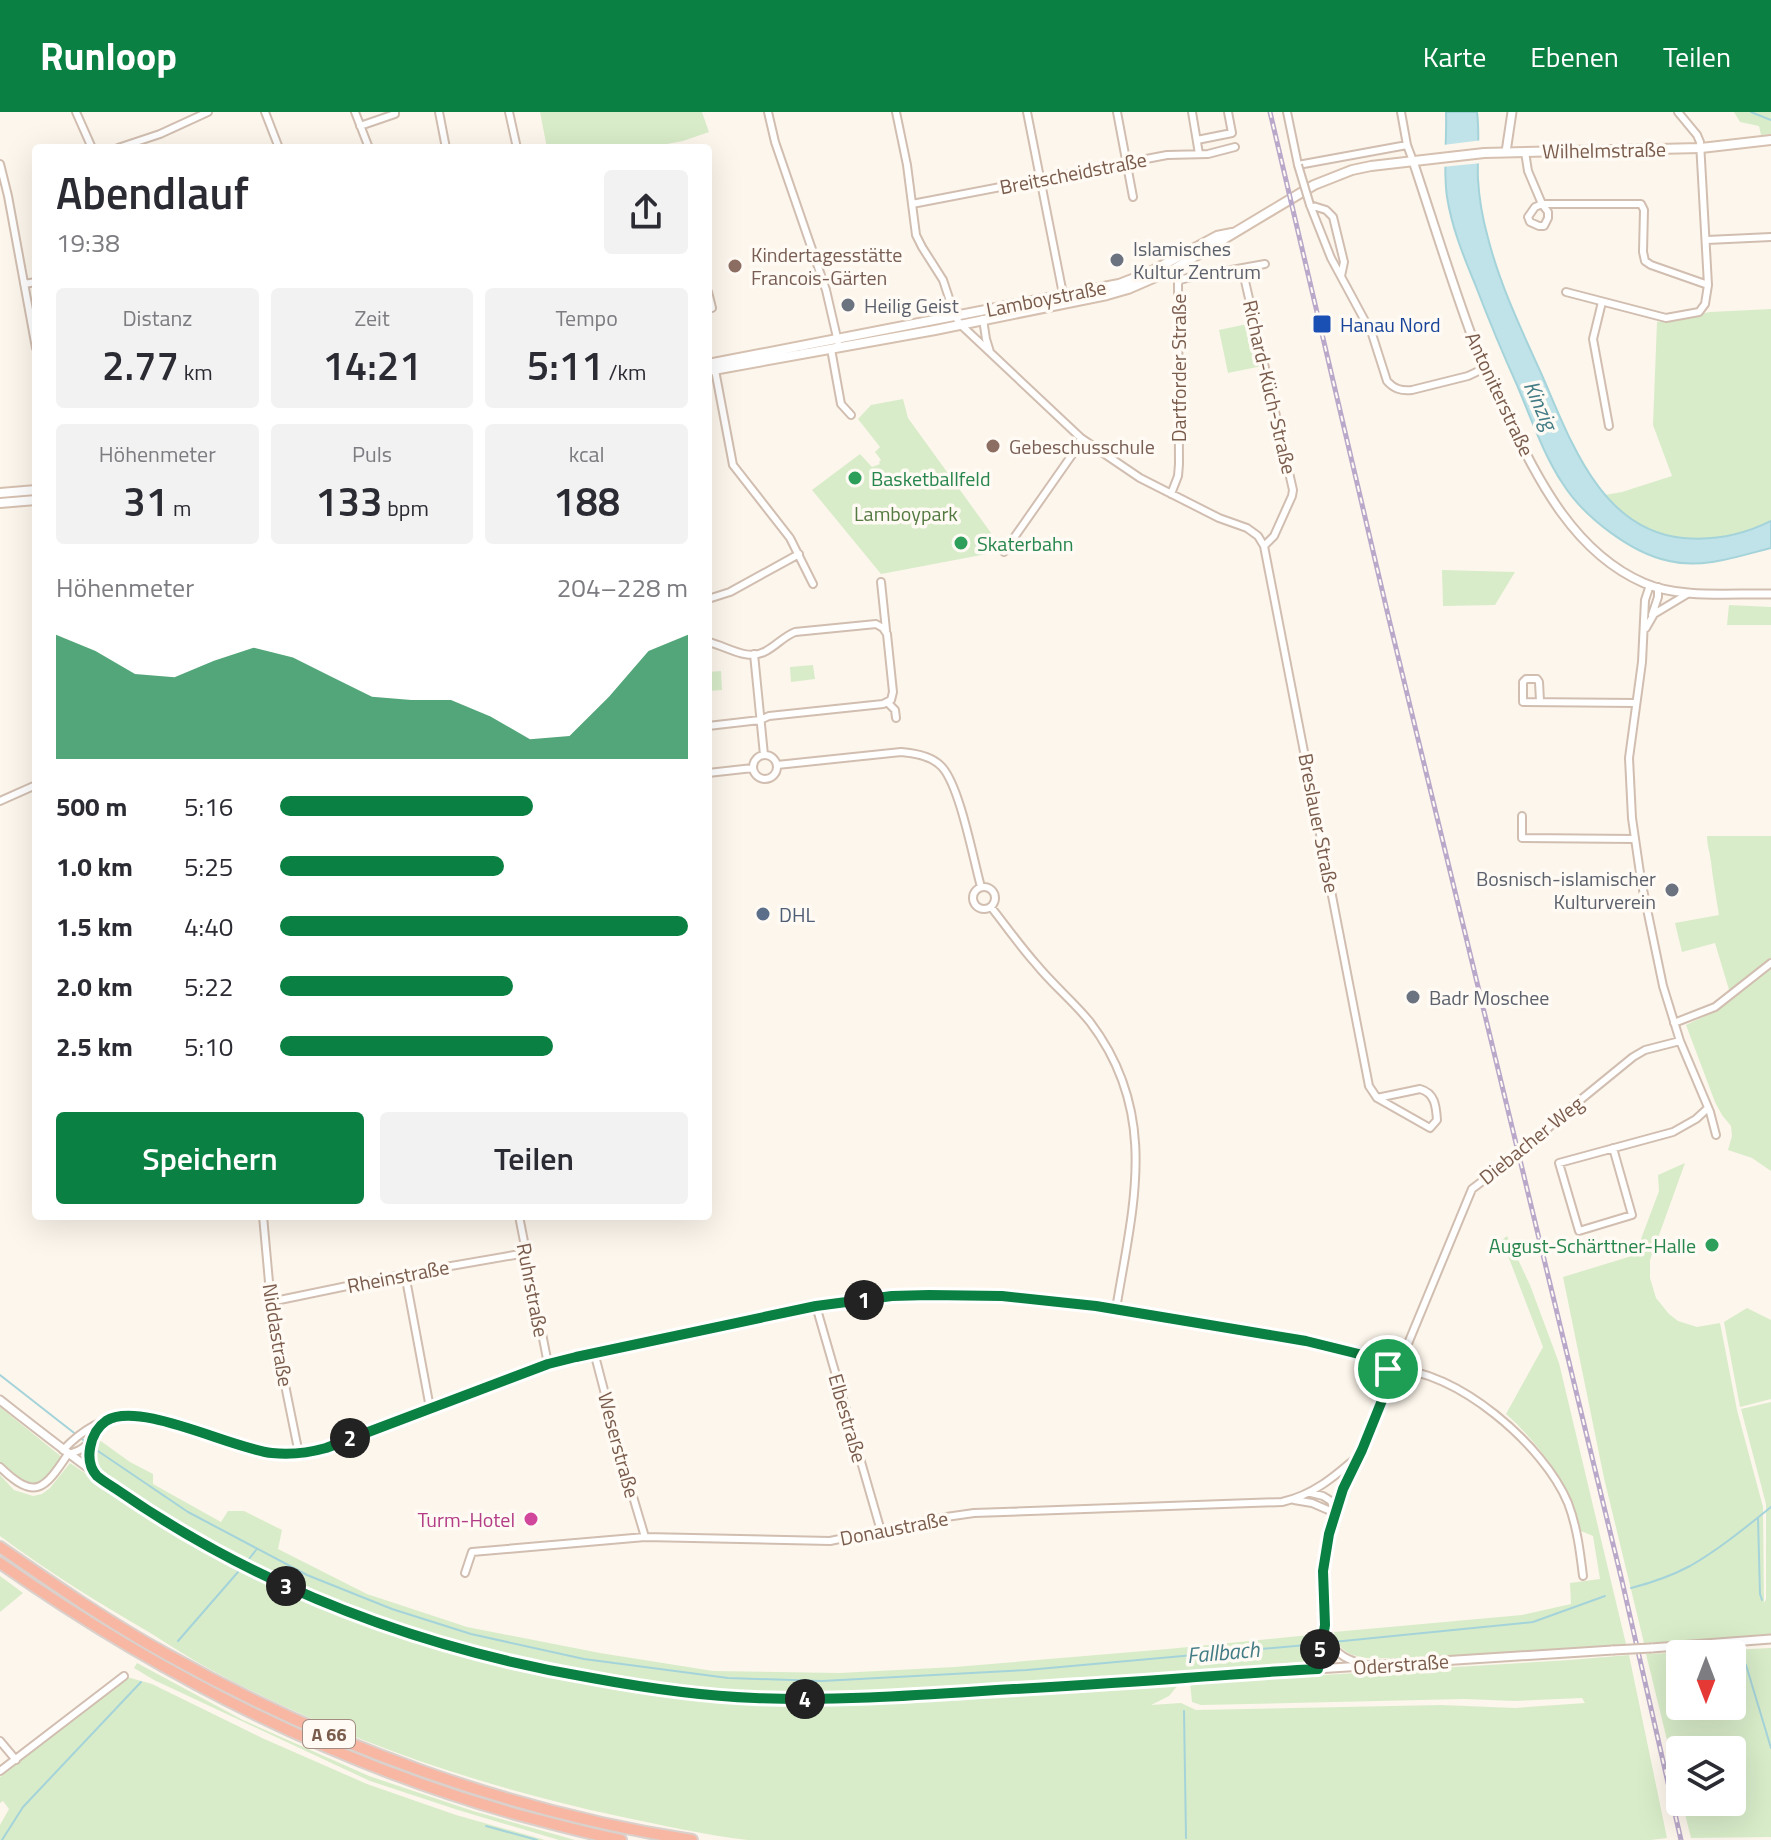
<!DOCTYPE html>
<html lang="de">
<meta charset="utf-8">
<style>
:root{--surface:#fff;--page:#f2f2f3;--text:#2b2b33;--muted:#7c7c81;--accent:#0b8043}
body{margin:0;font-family:"Titillium Web",sans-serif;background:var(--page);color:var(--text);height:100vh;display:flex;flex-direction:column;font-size:30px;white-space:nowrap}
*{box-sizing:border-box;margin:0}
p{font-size:26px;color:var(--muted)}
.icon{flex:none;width:44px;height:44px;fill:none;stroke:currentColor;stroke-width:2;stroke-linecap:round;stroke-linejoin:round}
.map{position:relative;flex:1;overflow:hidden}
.drawer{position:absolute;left:32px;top:32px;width:680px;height:1076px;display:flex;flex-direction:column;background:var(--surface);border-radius:8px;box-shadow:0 8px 32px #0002}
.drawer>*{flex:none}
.needle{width:52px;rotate:180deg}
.controls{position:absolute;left:1666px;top:1528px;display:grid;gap:16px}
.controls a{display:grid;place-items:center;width:80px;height:80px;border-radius:8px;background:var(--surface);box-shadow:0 8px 32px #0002;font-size:40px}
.pin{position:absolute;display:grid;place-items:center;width:68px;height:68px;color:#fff;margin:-34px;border:4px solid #fff;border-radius:50%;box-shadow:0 2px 8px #0007}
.km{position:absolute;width:40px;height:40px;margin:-20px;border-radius:50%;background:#222;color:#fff;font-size:22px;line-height:40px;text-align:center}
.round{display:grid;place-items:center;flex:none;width:84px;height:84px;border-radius:8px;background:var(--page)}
.headline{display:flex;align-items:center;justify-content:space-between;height:136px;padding:0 24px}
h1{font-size:44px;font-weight:600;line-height:60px}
.stats{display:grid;grid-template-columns:repeat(3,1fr);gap:12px;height:136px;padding:8px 24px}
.stats div{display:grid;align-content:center;border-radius:8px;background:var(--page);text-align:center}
.stats b{font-size:40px;font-weight:600}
.stats small{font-size:22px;font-weight:400}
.stats p{font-size:22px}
.chart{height:224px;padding:16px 24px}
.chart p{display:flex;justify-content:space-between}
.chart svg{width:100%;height:144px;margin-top:8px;fill:var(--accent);opacity:.7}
.primary-button{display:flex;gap:16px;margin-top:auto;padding:16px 24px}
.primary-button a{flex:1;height:92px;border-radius:8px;background:var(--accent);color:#fff;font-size:32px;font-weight:600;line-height:92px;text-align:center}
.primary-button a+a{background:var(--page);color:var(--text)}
ul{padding:0 24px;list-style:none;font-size:26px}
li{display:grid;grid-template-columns:128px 96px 1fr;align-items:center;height:60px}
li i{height:20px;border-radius:10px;background:var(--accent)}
header{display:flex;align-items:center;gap:48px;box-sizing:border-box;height:112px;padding:0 40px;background:var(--accent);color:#fff}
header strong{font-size:38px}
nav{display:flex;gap:44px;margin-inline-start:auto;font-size:28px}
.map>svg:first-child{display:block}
.green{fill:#d8ecc9;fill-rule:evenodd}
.water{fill:#bfe3e8;stroke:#a5d3da;stroke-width:2}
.pier{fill:#fdf6ec}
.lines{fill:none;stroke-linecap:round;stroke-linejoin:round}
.stream{stroke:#a5d3da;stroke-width:2}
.minor-casing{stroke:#d1beb0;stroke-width:10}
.tertiary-casing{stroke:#d1beb0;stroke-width:11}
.secondary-casing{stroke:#d6c0b0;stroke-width:12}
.motorway-casing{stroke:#dad1cd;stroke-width:14}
.minor{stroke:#fff;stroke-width:6}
.tertiary{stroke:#fff;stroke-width:7}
.secondary{stroke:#fff;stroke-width:8}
.motorway{stroke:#f7b7a3;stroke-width:10}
.rail-casing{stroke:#b9a8c9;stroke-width:5}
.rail{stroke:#fffaf3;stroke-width:2;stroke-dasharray:6;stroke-linecap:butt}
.minor-bridge-casing{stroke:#d1beb0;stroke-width:10;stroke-linecap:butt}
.tertiary-bridge-casing{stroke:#d1beb0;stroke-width:11;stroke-linecap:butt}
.minor-bridge{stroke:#fff;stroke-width:6}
.tertiary-bridge{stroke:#fff;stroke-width:7}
.route-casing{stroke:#fff;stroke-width:16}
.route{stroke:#0b8043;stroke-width:10}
.worship-dot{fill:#6b7280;stroke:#fffaf3;stroke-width:3}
.education-dot{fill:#8d6e63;stroke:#fffaf3;stroke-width:3}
.transit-dot{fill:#1a4fb4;stroke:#fffaf3;stroke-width:3}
.leisure-dot{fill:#2e9e5b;stroke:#fffaf3;stroke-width:3}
.service-dot{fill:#5c6f8a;stroke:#fffaf3;stroke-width:3}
.hotel-dot{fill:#d1479c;stroke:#fffaf3;stroke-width:3}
.labels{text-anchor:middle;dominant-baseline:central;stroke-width:7;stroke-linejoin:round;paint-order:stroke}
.shield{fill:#fffaf3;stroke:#a28b7f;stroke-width:2}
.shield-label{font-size:18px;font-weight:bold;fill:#7a5c4d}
.street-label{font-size:20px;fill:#7a5c4d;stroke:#fffaf3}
.worship-label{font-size:20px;fill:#5b616d;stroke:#fffaf3;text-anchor:start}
.education-label{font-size:20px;fill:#785e54;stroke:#fffaf3;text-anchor:start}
.transit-label{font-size:20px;fill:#164399;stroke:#fffaf3;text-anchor:start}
.leisure-label{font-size:20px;fill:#27864d;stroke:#fffaf3;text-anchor:start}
.park-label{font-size:20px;fill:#537a41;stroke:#fffaf3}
.service-label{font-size:20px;fill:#4e5e75;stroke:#fffaf3;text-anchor:start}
.hotel-label{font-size:20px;fill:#b23c85;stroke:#fffaf3;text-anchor:end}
.water-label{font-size:22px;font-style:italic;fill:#437c86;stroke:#fffaf3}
</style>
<header>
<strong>Runloop</strong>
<nav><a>Karte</a><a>Ebenen</a><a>Teilen</a></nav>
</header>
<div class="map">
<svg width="1771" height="1728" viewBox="0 0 1771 1728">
<rect width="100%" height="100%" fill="#fdf6ec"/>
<!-- green -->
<path class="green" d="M540 0H702L709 20 683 29 645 36H547Z
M1734 0H1771V22L1761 23 1759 14 1740 10Z
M1771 197V409C1730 430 1672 438 1633 409 1622 402 1614 392 1605 383L1622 380 1672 364 1653 313 1657 210 1710 200Z
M1252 211 1262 254 1228 261 1219 218Z
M903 287 908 306 999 432 992 441 881 462 812 378 860 342 872 355 880 352 879 350 881 348 875 340 880 335 858 307 871 293Z
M1442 458 1515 460 1495 493 1443 494Z
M1729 493 1771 495V513H1727Z
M813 553 815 567 791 570 790 555Z
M721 559 722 578 708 579V560Z
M1707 724H1771V846L1730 881 1715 831 1682 840 1675 811 1719 803C1716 785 1713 768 1711 750 1710 741 1707 733 1707 724Z
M1771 856V1059L1752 1046 1728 1038 1732 1024 1731 1014 1722 1003 1715 990 1686 913 1720 897Z
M1685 1051 1650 1148V1166L1656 1186 1669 1202 1678 1209 1697 1215 1720 1211 1737 1298 1763 1395 1764 1491 1766 1487V1392L1741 1297 1771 1290V1524L1644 1531 1604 1366 1563 1165 1635 1143 1659 1079 1658 1063Z
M1507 1124 1530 1173 1559 1251 1626 1532 1557 1539 1409 1548C1384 1543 1341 1556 1334 1520L1522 1503 1571 1492 1570 1471 1600 1467 1593 1424 1581 1419C1568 1373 1542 1334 1506 1302L1543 1235 1502 1128Z
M1747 1196 1771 1208V1287L1740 1295 1724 1210Z
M0 1295 63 1346C37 1380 30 1378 0 1350Z
M98 1327 130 1350 153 1362V1372L221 1410 228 1399H244L282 1418 278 1437 367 1482 467 1515 600 1541 713 1559 839 1561 955 1555 1168 1537 1310 1523C1312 1538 1309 1550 1294 1556L825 1584 729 1582 618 1568 548 1556 444 1531 322 1487 257 1458 187 1419 162 1404 100 1361C92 1350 93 1340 98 1327Z
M70 1351 161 1412 243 1458 319 1494 377 1518 442 1538 567 1569 675 1584 754 1591 793 1592 950 1587 1179 1572 1169 1584 1151 1593 1181 1591 1196 1598 1441 1593 1515 1596 1585 1591 1582 1586 1515 1589 1464 1587 1201 1593 1192 1590 1190 1571 1570 1548 1629 1543 1667 1726 1651 1728H748C704 1723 661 1713 618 1704 478 1674 341 1627 215 1560 192 1548 170 1533 147 1519 97 1490 47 1459 0 1424V1363L14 1378 33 1384 42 1382 50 1376Z
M0 1464 23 1481 0 1500Z
M1771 1536V1725L1691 1726 1682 1690H1732V1638H1680V1681L1646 1542ZM1732 1542V1594H1680V1542Z
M137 1551 243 1608 369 1664 473 1699 575 1728H559L458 1698 370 1669 154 1568 134 1556Z
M127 1565 152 1572 262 1626 367 1672 456 1703 545 1728H0V1713L9 1697 3 1689 0 1691V1665Z"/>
<!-- water -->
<path class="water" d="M1446 0H1477C1480 22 1477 44 1478 67 1479 86 1483 108 1488 126 1500 173 1521 217 1541 261 1570 327 1600 418 1683 426 1714 429 1743 423 1771 409V436C1739 444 1703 457 1669 449 1631 441 1584 405 1563 372 1543 342 1531 306 1517 273 1502 240 1488 206 1475 172 1463 143 1452 116 1447 85 1443 58 1447 28 1446 0Z"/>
<!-- pier -->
<path class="pier" d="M1483 28 1482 51 1442 55 1443 33Z"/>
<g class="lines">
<!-- stream -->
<path class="stream" d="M1751 0 1771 8
M0 1263 87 1331
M92 1335 188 1400 307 1463 392 1497 471 1522 584 1547 728 1566 822 1569 1027 1558 1318 1532
M1758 1406 1760 1482 1762 1488
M249 1447 256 1438
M1631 1476C1651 1471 1671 1464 1690 1454 1718 1438 1745 1416 1771 1395
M178 1529 238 1460
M1333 1530 1533 1510 1605 1484
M1746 1553 1771 1636
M1184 1599 1186 1726
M486 1714 537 1728
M2 1728 23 1695 141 1570"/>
<defs>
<path id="minor" d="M76 0 92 36
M265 0 279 36
M355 0 369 36
M439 0 446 36
M509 0 517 36
M768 0 775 30 826 178 838 230
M896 0 907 53 916 123 922 135 943 168 955 204 960 212 1081 326 1140 366 1219 406 1247 416 1258 424 1264 434 1369 974 1377 986 1430 1016 1437 1008C1436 994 1435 981 1420 977L1377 986
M1027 0 1063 182
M1117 0 1133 85
M1192 0 1199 42
M1287 0 1298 53 1407 33
M1401 0 1407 33 1413 49
M360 14 395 2V0
M1197 28 1232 21 1228 0
M118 36 160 22 208 0
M1525 40 1528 59 1542 92 1548 100V106L1544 114H1539L1530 110 1528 105 1535 95 1542 92H1641L1644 98 1643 140 1645 149 1651 153 1708 173
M0 52 8 84 36 236
M912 92 1167 43 1208 42 1235 35
M1310 93 1331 146 1372 222 1387 269C1394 277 1401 279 1412 278L1468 264 1485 256
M1310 93 1326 98 1333 105 1344 150 1341 164
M1707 128 1771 125
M1242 156 1293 378 1292 384 1274 424 1264 434
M24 172 36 170
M708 180 712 196
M1566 180 1666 206 1699 200 1705 192 1708 173 1700 30 1697 23 1678 0
M1602 190 1593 227 1609 314
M983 207 986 227 990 240
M831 237 841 292 851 303
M715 258 733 353 790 426 813 472
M1171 382 1178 364 1179 352 1178 171 1180 168 1187 166 1265 152
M1004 440 1074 340 1081 326
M881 470 886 518
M1650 473 1645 488 1642 550 1629 646 1632 706 1641 768 1663 874 1680 929 1710 1000 1716 1023
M708 487 730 480 799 442
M1652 503 1658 485V475
M1646 516 1654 502 1689 481
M708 530C727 534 747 550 766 539 777 533 783 525 795 520L876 512 883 516 887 522 893 580 891 588 883 592 769 604 760 608 708 614
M754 542 764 643
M1540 589 1539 570 1537 567H1526L1523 570V590L1636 591
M888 591 895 598 896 606
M753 655a12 12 0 1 1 24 0a12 12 0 1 1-24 0Z
M777 653 901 640C915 641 932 644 942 655 960 675 973 746 981 775
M708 661 753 656
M0 689 36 673
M1522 704V726L1634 727
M973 786a11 11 0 1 1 22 0a11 11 0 1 1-22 0Z
M991 795C1006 814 1020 834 1036 852 1053 873 1073 889 1090 910 1160 1002 1133 1094 1116 1197
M1674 911 1715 895 1771 851
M1613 1036 1632 1103 1579 1119 1559 1051 1673 1020 1696 1007 1708 996
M263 1104 273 1214 299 1342
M519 1104 548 1252
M405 1162 430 1296
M270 1190 405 1162 526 1141
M816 1194 881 1419
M594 1240 623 1351 645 1425
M1388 1257 1396 1253 1402 1246 1472 1077 1525 1037 1568 998 1633 945 1645 938 1680 929
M1392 1257C1456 1257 1544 1333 1568 1391 1577 1415 1580 1439 1583 1464
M92 1330C88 1342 90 1350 95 1361
M63 1338C80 1320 101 1306 127 1303 146 1302 164 1309 181 1315 231 1331 273 1351 326 1336 377 1316 427 1297 478 1278 502 1269 526 1258 551 1251 612 1234 675 1223 737 1210 799 1197 862 1184 926 1183 1037 1181 1146 1202 1255 1220 1278 1224 1381 1238 1389 1258 1395 1275 1353 1356 1344 1376 1331 1405 1323 1440 1323 1472 1323 1500 1329 1528 1329 1556
M0 1355C35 1389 44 1378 68 1342 88 1338 92 1326 103 1311
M1311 1381 1323 1384 1331 1389 1335 1401
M1294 1388 1312 1391 1335 1401
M465 1461 472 1440 645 1425 830 1429 946 1405 974 1401 1282 1390C1313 1383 1334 1365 1357 1345
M1330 1529C1337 1544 1349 1548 1365 1553
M1318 1557 1324 1517
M0 1629 16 1648
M0 1659 124 1564"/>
<path id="tertiary" d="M1506 40 1512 0
M1413 49C1432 106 1450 165 1471 222 1482 250 1495 278 1508 305 1539 370 1575 441 1644 471 1680 487 1732 481 1771 482
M0 1288C76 1348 152 1407 239 1451 430 1549 639 1588 852 1587L1613 1538
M1651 1536 1771 1527"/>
<path id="secondary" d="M708 252 1119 172 1150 160 1217 124 1232 121
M708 259 935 218 1107 183 1128 177 1174 157 1314 73 1352 58 1371 54 1484 41 1701 36 1771 28
M0 381 36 378
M0 391 36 388"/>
<path id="motorway" d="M0 1435C55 1473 110 1511 168 1543 328 1633 510 1700 692 1728
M0 1451C158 1562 328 1649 515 1702 550 1711 585 1721 621 1728"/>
</defs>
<!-- minor casing -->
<use href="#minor" class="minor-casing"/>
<!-- tertiary casing -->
<use href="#tertiary" class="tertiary-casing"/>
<!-- secondary casing -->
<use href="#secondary" class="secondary-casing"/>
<!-- motorway casing -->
<use href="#motorway" class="motorway-casing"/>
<!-- minor -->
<use href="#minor" class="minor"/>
<!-- tertiary -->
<use href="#tertiary" class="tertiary"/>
<!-- secondary -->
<use href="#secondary" class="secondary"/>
<!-- motorway -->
<use href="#motorway" class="motorway"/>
<defs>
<path id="rail" d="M1270 0 1388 503 1622 1469 1681 1728"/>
</defs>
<!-- rail casing -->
<use href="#rail" class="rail-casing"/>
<!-- rail -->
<use href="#rail" class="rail"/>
<defs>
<path id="minor-bridge" d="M1298 53 1310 93"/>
<path id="tertiary-bridge" d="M1613 1538 1651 1536"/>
</defs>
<!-- minor-bridge casing -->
<use href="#minor-bridge" class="minor-bridge-casing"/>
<!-- tertiary-bridge casing -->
<use href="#tertiary-bridge" class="tertiary-bridge-casing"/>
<!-- minor-bridge -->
<use href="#minor-bridge" class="minor-bridge"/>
<!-- tertiary-bridge -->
<use href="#tertiary-bridge" class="tertiary-bridge"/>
</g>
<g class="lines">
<defs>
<path id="route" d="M929 1183 1002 1184 1096 1194 1306 1229 1375 1246 1386 1253 1390 1262 1387 1276 1362 1338 1343 1377 1329 1422 1323 1459 1325 1513 1318 1557C1274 1559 1229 1563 1185 1566 1117 1571 1050 1575 982 1579 907 1584 831 1589 755 1586 701 1584 646 1576 592 1566 421 1537 260 1477 116 1377 110 1373 103 1369 97 1364 83 1349 90 1320 106 1309 139 1288 232 1337 272 1341 291 1343 308 1341 326 1336L548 1252 576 1245 816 1194 892 1184Z"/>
</defs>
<!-- route casing -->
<use href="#route" class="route-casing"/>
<!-- route -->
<use href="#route" class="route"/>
</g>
<!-- markers -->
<g class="worship-dot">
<circle cx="1117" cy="148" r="8"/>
<circle cx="848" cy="193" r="8"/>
<circle cx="1672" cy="778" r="8"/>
<circle cx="1413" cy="885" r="8"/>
</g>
<g class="education-dot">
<circle cx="735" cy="154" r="8"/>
<circle cx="993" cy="334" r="8"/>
</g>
<rect class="transit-dot" x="1312" y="202" width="20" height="20" rx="4"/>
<g class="leisure-dot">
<circle cx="855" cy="366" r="8"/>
<circle cx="961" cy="431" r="8"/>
<circle cx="1712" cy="1133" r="8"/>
</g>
<circle class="service-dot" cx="763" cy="802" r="8"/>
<circle class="hotel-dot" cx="531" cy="1407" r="8"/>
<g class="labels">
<!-- shield labels -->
<rect class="shield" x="303" y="1608" width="52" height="28" rx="6"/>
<g class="shield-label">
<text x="329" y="1622">A 66</text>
</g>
<!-- street labels -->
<g class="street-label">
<text transform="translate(1604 38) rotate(-1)">Wilhelmstraße</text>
<text transform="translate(1073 61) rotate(-11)">Breitscheidstraße</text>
<text transform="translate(1046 186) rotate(-11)">Lamboystraße</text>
<text transform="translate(1178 256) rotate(-90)">Dartforder Straße</text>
<text transform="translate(1270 275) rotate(77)">Richard-Küch-Straße</text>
<text transform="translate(1500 282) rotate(65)">Antoniterstraße</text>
<text transform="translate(1319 711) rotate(79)">Breslauer Straße</text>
<text transform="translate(1531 1028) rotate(-39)">Diebacher Weg</text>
<text transform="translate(398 1164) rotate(-11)">Rheinstraße</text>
<text transform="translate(533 1178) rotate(79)">Ruhrstraße</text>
<text transform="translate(278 1223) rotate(81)">Niddastraße</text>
<text transform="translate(848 1306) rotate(74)">Elbestraße</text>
<text transform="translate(619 1333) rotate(75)">Weserstraße</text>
<text transform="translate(894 1416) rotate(-11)">Donaustraße</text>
<text transform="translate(1401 1552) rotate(-4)">Oderstraße</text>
</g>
<!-- worship labels -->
<g class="worship-label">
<text x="1133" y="136">Islamisches<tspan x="1133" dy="23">Kultur Zentrum</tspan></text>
<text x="864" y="193">Heilig Geist</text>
<text x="1656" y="766" text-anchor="end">Bosnisch-islamischer<tspan x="1656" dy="23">Kulturverein</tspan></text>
<text x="1429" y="885">Badr Moschee</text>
</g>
<!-- education labels -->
<g class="education-label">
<text x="751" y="142">Kindertagesstätte<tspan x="751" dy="23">Francois-Gärten</tspan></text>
<text x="1009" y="334">Gebeschusschule</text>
</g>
<!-- transit labels -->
<g class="transit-label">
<text x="1340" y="212">Hanau Nord</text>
</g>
<!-- leisure labels -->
<g class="leisure-label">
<text x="871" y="366">Basketballfeld</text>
<text x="977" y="431">Skaterbahn</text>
<text x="1696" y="1133" text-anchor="end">August-Schärttner-Halle</text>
</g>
<!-- park labels -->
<g class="park-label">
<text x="906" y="401">Lamboypark</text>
</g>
<!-- service labels -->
<g class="service-label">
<text x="779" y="802">DHL</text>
</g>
<!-- hotel labels -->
<g class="hotel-label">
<text x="515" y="1407">Turm-Hotel</text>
</g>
<!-- water labels -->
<g class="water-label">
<text transform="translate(1541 293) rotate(66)">Kinzig</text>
<text transform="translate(1223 1540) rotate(-5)">Fallbach</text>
</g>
</g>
</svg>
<div class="controls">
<a><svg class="needle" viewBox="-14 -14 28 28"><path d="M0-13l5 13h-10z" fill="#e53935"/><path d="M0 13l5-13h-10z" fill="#7c7c81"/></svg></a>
<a><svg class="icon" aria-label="layers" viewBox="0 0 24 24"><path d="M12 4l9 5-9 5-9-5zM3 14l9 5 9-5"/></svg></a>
</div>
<div class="pin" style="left:1388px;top:1257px;background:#1e9e55"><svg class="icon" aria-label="arrive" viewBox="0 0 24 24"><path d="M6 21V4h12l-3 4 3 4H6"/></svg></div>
<b class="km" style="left:864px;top:1188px">1</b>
<b class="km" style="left:350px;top:1326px">2</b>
<b class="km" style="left:286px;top:1474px">3</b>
<b class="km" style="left:805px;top:1587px">4</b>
<b class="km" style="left:1320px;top:1537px">5</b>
<section class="drawer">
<div class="headline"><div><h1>Abendlauf</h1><p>19:38</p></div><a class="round"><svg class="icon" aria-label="share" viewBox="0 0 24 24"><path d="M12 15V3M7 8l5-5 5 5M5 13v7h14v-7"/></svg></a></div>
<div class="stats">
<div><p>Distanz</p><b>2.77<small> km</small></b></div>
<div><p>Zeit</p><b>14:21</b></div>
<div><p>Tempo</p><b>5:11<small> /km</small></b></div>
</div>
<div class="stats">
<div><p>Höhenmeter</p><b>31<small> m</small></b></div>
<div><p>Puls</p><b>133<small> bpm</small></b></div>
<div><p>kcal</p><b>188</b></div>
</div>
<div class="chart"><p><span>Höhenmeter</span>204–228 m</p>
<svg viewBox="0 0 160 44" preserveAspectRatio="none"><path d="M0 44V6L10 11L20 18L30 19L40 14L50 10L60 13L70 19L80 25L90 26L100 26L110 31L120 38L130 37L140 25L150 11L160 6V44z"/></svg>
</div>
<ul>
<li><b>500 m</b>5:16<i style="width:62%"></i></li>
<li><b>1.0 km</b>5:25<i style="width:55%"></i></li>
<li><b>1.5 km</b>4:40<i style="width:100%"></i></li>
<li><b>2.0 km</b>5:22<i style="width:57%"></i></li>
<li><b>2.5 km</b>5:10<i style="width:67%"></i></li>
</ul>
<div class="primary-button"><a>Speichern</a><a>Teilen</a></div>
</section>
</div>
